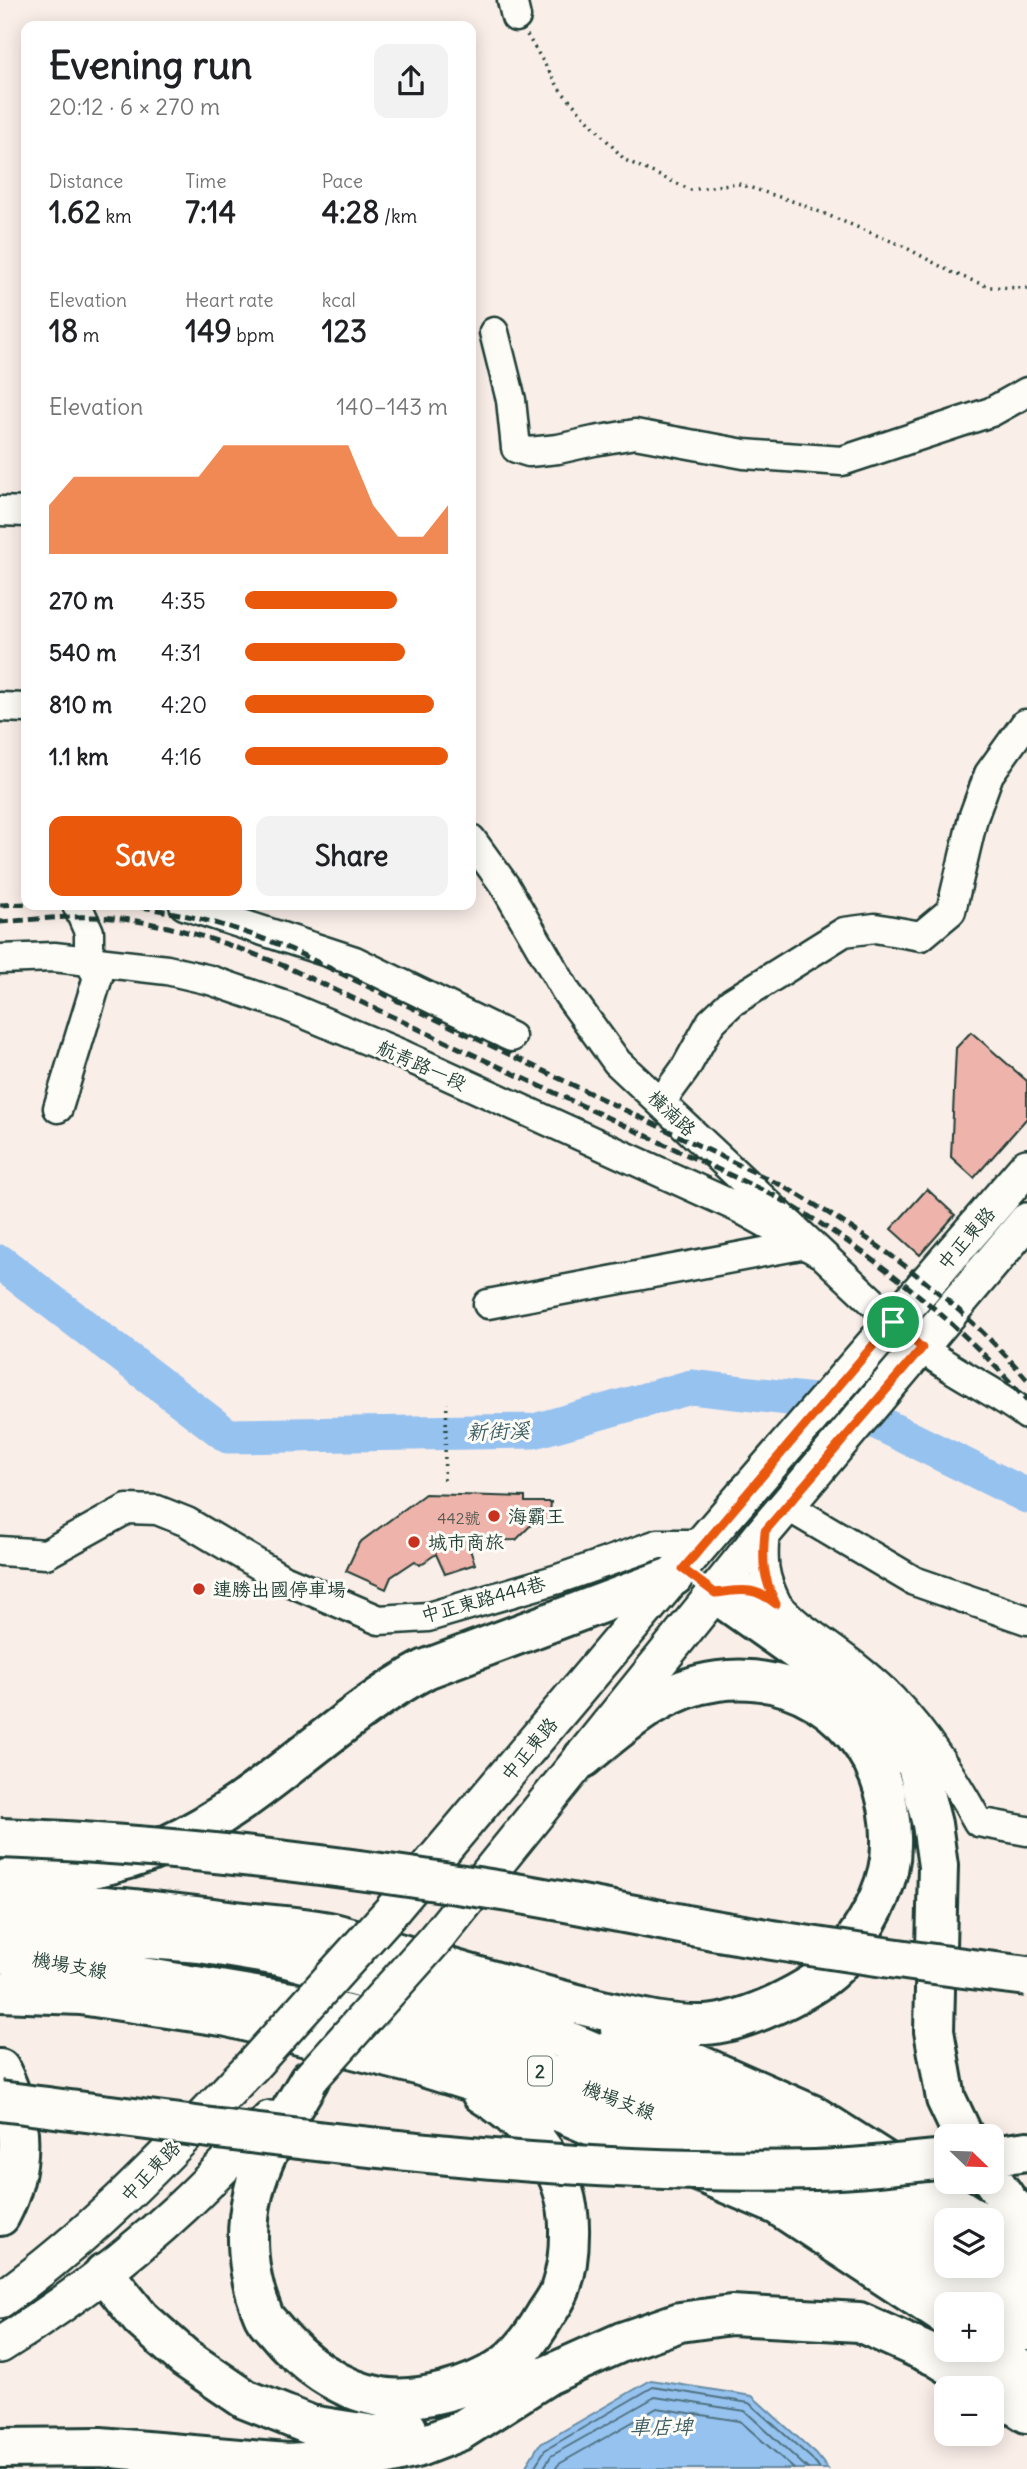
<!DOCTYPE html>
<meta charset="utf-8">
<style>
:root{--surface:#fff;--page:#f2f2f2;--text:#202124;--muted:#757577;--accent:#ea580c}
body{margin:0;font-family:Delius,"LXGW WenKai TC",sans-serif;background:var(--page);color:var(--text);height:100vh;display:flex;flex-direction:column;font-size:26px;white-space:nowrap}
*{box-sizing:border-box;margin:0}
p{font-size:23px;color:var(--muted)}
.icon{flex:none;width:38px;height:38px;fill:none;stroke:currentColor;stroke-width:2;stroke-linecap:round;stroke-linejoin:round}
.map{position:relative;flex:1;overflow:hidden}
.panel{position:absolute;left:21px;top:21px;width:455px;height:889px;display:flex;flex-direction:column;background:var(--surface);border-radius:14px;box-shadow:0 4px 18px #0003}
.panel>*{flex:none}
.needle{width:46px;rotate:113deg}
.tools{position:absolute;left:934px;top:2124px;display:grid;gap:14px}
.tools a{display:grid;place-items:center;width:70px;height:70px;border-radius:14px;background:var(--surface);box-shadow:0 4px 18px #0003;font-size:35px}
.pin{position:absolute;display:grid;place-items:center;width:60px;height:60px;color:#fff;margin:-30px;border:4px solid #fff;border-radius:50%;box-shadow:0 2px 7px #0007}
.round{display:grid;place-items:center;flex:none;width:74px;height:74px;border-radius:14px;background:var(--page)}
.headline{display:flex;align-items:center;justify-content:space-between;height:119px;padding:0 28px}
h1{font-size:38px;font-weight:700;line-height:52px}
.metrics{display:grid;grid-template-columns:repeat(3,1fr);gap:10px;height:119px;padding:7px 28px}
.metrics div{display:grid;align-content:center}
.metrics b{font-size:30px;font-weight:700}
.metrics small{font-size:19px;font-weight:400}
.metrics p{font-size:19px}
.chart{height:196px;padding:14px 28px}
.chart p{display:flex;justify-content:space-between}
.chart svg{width:100%;height:126px;margin-top:7px;fill:var(--accent);opacity:.7}
.button{display:flex;gap:14px;margin-top:auto;padding:14px 28px}
.button a{flex:1;height:80px;border-radius:14px;background:var(--accent);color:#fff;font-size:28px;font-weight:700;line-height:80px;text-align:center}
.button a+a{background:var(--page);color:var(--text)}
ul{padding:0 28px;list-style:none;font-size:23px}
li{display:grid;grid-template-columns:112px 84px 1fr;align-items:center;height:52px}
li i{height:18px;border-radius:9px;background:var(--accent)}
.map>svg:first-child{display:block}
.water{fill:#96c2f0;stroke:#668da5;stroke-width:2}
.lines{fill:none;stroke-linecap:round;stroke-linejoin:round}
.shore{stroke:#4f727f;stroke-width:2}
.river{stroke:#96c2f0;stroke-width:35}
.building{fill:#eeb4ab;stroke:#1f3d34;stroke-width:2}
.minor-casing{stroke:#1f3d34;stroke-width:33}
.major-casing{stroke:#1f3d34;stroke-width:40}
.highway-casing{stroke:#1f3d34;stroke-width:44}
.path{stroke:#1f3d34;stroke-width:3.5;stroke-dasharray:2 5;stroke-linecap:butt}
.minor{stroke:#fdfcf7;stroke-width:28}
.major{stroke:#fdfcf7;stroke-width:35}
.highway{stroke:#fdfcf7;stroke-width:38}
.rail{stroke:#1f3d34;stroke-width:5;stroke-dasharray:10 5;stroke-linecap:butt}
.major-bridge-casing{stroke:#1f3d34;stroke-width:40;stroke-linecap:butt}
.highway-bridge-casing{stroke:#1f3d34;stroke-width:44;stroke-linecap:butt}
.major-bridge{stroke:#fdfcf7;stroke-width:35}
.highway-bridge{stroke:#fdfcf7;stroke-width:38}
.route-casing{stroke:#fff;stroke-width:14}
.route{stroke:#ea580c;stroke-width:9}
.poi-dot{fill:#c8321e;stroke:#fdfcf7;stroke-width:2.5}
.labels{text-anchor:middle;dominant-baseline:central;stroke-width:6;stroke-linejoin:round;paint-order:stroke}
.number-label{font-size:16px;fill:#535b52}
.shield{fill:#fdfcf7;stroke:#62766e;stroke-width:2}
.shield-label{font-size:18px;font-weight:bold;fill:#1f3d34}
.street-label{font-size:19px;fill:#1f3d34;stroke:#fdfcf7}
.poi-label{font-size:19px;fill:#1f3d34;stroke:#fdfcf7;text-anchor:start}
.water-label{font-size:21px;font-style:italic;fill:#3d5e63;stroke:#fdfcf7}
</style>
<div class="map">
<svg width="1027" height="2469" viewBox="0 0 1027 2469">
<rect width="100%" height="100%" fill="#faeee8"/>
<filter id="ink" filterUnits="userSpaceOnUse"><feTurbulence type="fractalNoise" baseFrequency=".0143" numOctaves="2"/><feDisplacementMap in="SourceGraphic" scale="14" xChannelSelector="R" yChannelSelector="G"/><feConvolveMatrix kernelMatrix="1 2 1 2 8 2 1 2 1" color-interpolation-filters="sRGB"/></filter>
<g filter="url(#ink)">
<!-- water -->
<path class="water" d="M651 2380 752 2396 816 2454 828 2469H524L539 2445Z"/>
<g class="lines">
<!-- shore -->
<path class="shore" d="M533 2469 545 2450 653 2387 749 2403 811 2458 820 2469
M543 2469 551 2456 655 2397 745 2411 808 2469
M555 2469 559 2464 657 2408 740 2421 794 2469"/>
<!-- river -->
<path class="river" d="M0 1262 228 1436 534 1431 691 1387 840 1404 1027 1496"/>
</g>
<!-- building -->
<path class="building" d="M971 1032 1027 1081V1118L974 1178 951 1157 956 1048Z
M927 1189 955 1215 920 1255 891 1229Z
M425 1494 525 1497V1502H551L549 1524 531 1525 516 1540 467 1541 475 1564 445 1574 436 1554 420 1565 415 1561 391 1577 386 1589 346 1571 359 1543Z"/>
<g class="lines">
<defs>
<path id="minor" d="M512 0 516 17
M494 332 511 400 516 448 529 452 558 449 594 441 635 434 744 454 842 461 991 412 1027 392
M0 511 26 512
M0 707 26 708
M471 839 505 886 567 993 617 1062 922 1348C955 1374 994 1390 1027 1415
M184 905 355 961 511 1037
M0 959 54 957 167 970 210 980 286 1006 403 1055 739 1208 820 1253
M661 1102 685 1069 711 1022 732 1002 844 932 875 928 921 936 951 911 973 818 989 774 1025 724H1027
M58 1108 98 977 89 961V932L77 905
M488 1304 806 1244
M787 1506 914 1581 1027 1620
M765 1531C762 1562 763 1577 777 1604
M0 1551 46 1554 127 1509 157 1510 187 1522 281 1578 379 1620 428 1617 558 1579 658 1544H704
M715 1593C726 1591 742 1587 752 1590 772 1596 784 1613 799 1625 830 1648 865 1671 892 1699 927 1735 954 1779 978 1822L1027 1831"/>
<path id="major" d="M388 1915 674 1576 1027 1167
M438 1936 765 1531 1027 1221
M0 2300C95 2233 172 2149 252 2066
M0 2345C65 2305 127 2258 183 2206 213 2178 241 2148 270 2119"/>
<path id="highway" d="M715 1593 851 1689 897 1737 917 1766 932 1824 938 1866 934 2031 946 2099 964 2137
M7 1879C62 1874 116 1868 167 1845 263 1801 334 1718 426 1669L674 1576
M0 1896C79 1903 157 1911 236 1921 267 1925 299 1926 329 1932 352 1937 375 1946 398 1953 467 1973 536 1995 606 2011 639 2018 671 2026 705 2025 741 2024 816 1990 840 1962 844 1957 848 1950 852 1944 872 1917 891 1880 891 1845 894 1748 818 1668 718 1681 663 1688 624 1724 583 1758
M0 1925 96 1935 200 1943 279 1956 424 1996 561 2038 822 2148 947 2236
M0 1953 303 2004 454 2042 589 2088 769 2161 874 2224 974 2290 1027 2330
M0 1992 81 1995 228 2017 417 2065 536 2102 777 2205 947 2317
M620 2030 813 2115 979 2221
M0 2069C24 2117 25 2169 0 2216
M309 2080C288 2116 262 2153 253 2194 244 2233 247 2276 263 2314 265 2320 271 2325 275 2330 301 2362 339 2390 381 2397 417 2403 472 2388 502 2367 520 2355 535 2333 546 2314 551 2306 559 2296 561 2287 567 2270 569 2252 569 2234 571 2173 531 2123 481 2093
M992 2156 1027 2151
M992 2179 1009 2203 1027 2220
M992 2229 1027 2254
M989 2266 1027 2294
M104 2273 141 2319 185 2358 245 2399 310 2425 374 2435 407 2428
M992 2349 1027 2373
M992 2391 1027 2413
M0 2448 100 2447 287 2463 375 2458 416 2448 460 2431 548 2375 622 2342 680 2322 731 2315 859 2322 937 2357 989 2389"/>
</defs>
<!-- minor casing -->
<use href="#minor" class="minor-casing"/>
<!-- major casing -->
<use href="#major" class="major-casing"/>
<!-- highway casing -->
<use href="#highway" class="highway-casing"/>
<!-- path -->
<path class="path" d="M527 35 561 91 625 160 691 190 736 183 798 203 901 245 953 273 989 287 1027 288
M444 1480 447 1403"/>
<!-- minor -->
<use href="#minor" class="minor"/>
<!-- major -->
<use href="#major" class="major"/>
<!-- highway -->
<use href="#highway" class="highway"/>
<!-- rail -->
<path class="rail" d="M0 905 26 904
M126 905C183 912 236 927 290 949L781 1185C873 1237 957 1299 1027 1379
M0 922C30 920 61 916 91 917 156 918 222 941 282 965L777 1197C871 1252 955 1318 1027 1401"/>
<defs>
<path id="major-bridge" d="M252 2066 388 1915
M309 2080 438 1936"/>
<path id="highway-bridge" d="M0 1838C172 1844 345 1866 515 1893 581 1904 647 1918 713 1930 817 1948 922 1963 1027 1976
M0 2101C270 2135 542 2177 815 2170 859 2169 903 2163 947 2159"/>
</defs>
<!-- major-bridge casing -->
<use href="#major-bridge" class="major-bridge-casing"/>
<!-- highway-bridge casing -->
<use href="#highway-bridge" class="highway-bridge-casing"/>
<!-- major-bridge -->
<use href="#major-bridge" class="major-bridge"/>
<!-- highway-bridge -->
<use href="#highway-bridge" class="highway-bridge"/>
</g>
</g>
<g class="lines" filter="url(#ink)">
<defs>
<path id="route" d="M893 1322 922 1348 765 1531C762 1562 763 1577 776 1604 753 1586 743 1590 715 1593L683 1569Z"/>
</defs>
<!-- route casing -->
<use href="#route" class="route-casing"/>
<!-- route -->
<use href="#route" class="route"/>
</g>
<!-- markers -->
<g class="poi-dot">
<circle cx="494" cy="1516" r="7"/>
<circle cx="414" cy="1542" r="7"/>
<circle cx="199" cy="1589" r="7"/>
</g>
<g class="labels">
<!-- number labels -->
<g class="number-label">
<text x="459" y="1518">442號</text>
</g>
<!-- shield labels -->
<rect class="shield" x="528" y="2056.5" width="24" height="29" rx="5"/>
<g class="shield-label">
<text x="540" y="2071">2</text>
</g>
<!-- street labels -->
<g class="street-label">
<text transform="translate(422 1065) rotate(24)">航青路一段</text>
<text transform="translate(672 1113) rotate(43)">橫湳路</text>
<text transform="translate(966 1238) rotate(-49)">中正東路</text>
<text transform="translate(483 1599) rotate(-15)">中正東路444巷</text>
<text transform="translate(529 1749) rotate(-50)">中正東路</text>
<text transform="translate(70 1965) rotate(10)">機場支線</text>
<text transform="translate(619 2100) rotate(21)">機場支線</text>
<text transform="translate(150 2171) rotate(-46)">中正東路</text>
</g>
<!-- poi labels -->
<g class="poi-label">
<text x="508" y="1516">海霸王</text>
<text x="428" y="1542">城市商旅</text>
<text x="213" y="1589">連勝出國停車場</text>
</g>
<!-- water labels -->
<g class="water-label">
<text transform="translate(498 1431) rotate(-2)">新街溪</text>
<text x="661" y="2426">車店埤</text>
</g>
</g>
</svg>
<div class="tools">
<a><svg class="needle" viewBox="-14 -14 28 28"><path d="M0-13l5 13h-10z" fill="#e53935"/><path d="M0 13l5-13h-10z" fill="#757577"/></svg></a>
<a><svg class="icon" aria-label="layers" viewBox="0 0 24 24"><path d="M12 4l9 5-9 5-9-5zM3 14l9 5 9-5"/></svg></a>
<a>+</a>
<a>−</a>
</div>
<div class="pin" style="left:893px;top:1322px;background:#1e9e55"><svg class="icon" aria-label="arrive" viewBox="0 0 24 24"><path d="M6 21V4h12l-3 4 3 4H6"/></svg></div>
<section class="panel">
<div class="headline"><div><h1>Evening run</h1><p>20:12 · 6 × 270 m</p></div><a class="round"><svg class="icon" aria-label="share" viewBox="0 0 24 24"><path d="M12 15V3M7 8l5-5 5 5M5 13v7h14v-7"/></svg></a></div>
<div class="metrics">
<div><p>Distance</p><b>1.62<small> km</small></b></div>
<div><p>Time</p><b>7:14</b></div>
<div><p>Pace</p><b>4:28<small> /km</small></b></div>
</div>
<div class="metrics">
<div><p>Elevation</p><b>18<small> m</small></b></div>
<div><p>Heart rate</p><b>149<small> bpm</small></b></div>
<div><p>kcal</p><b>123</b></div>
</div>
<div class="chart"><p><span>Elevation</span>140–143 m</p>
<svg viewBox="0 0 160 44" preserveAspectRatio="none"><path d="M0 44V27L10 17L20 17L30 17L40 17L50 17L60 17L70 6L80 6L90 6L100 6L110 6L120 6L130 27L140 38L150 38L160 27V44z"/></svg>
</div>
<ul>
<li><b>270 m</b>4:35<i style="width:75%"></i></li>
<li><b>540 m</b>4:31<i style="width:79%"></i></li>
<li><b>810 m</b>4:20<i style="width:93%"></i></li>
<li><b>1.1 km</b>4:16<i style="width:100%"></i></li>
</ul>
<div class="button"><a>Save</a><a>Share</a></div>
</section>
</div>
